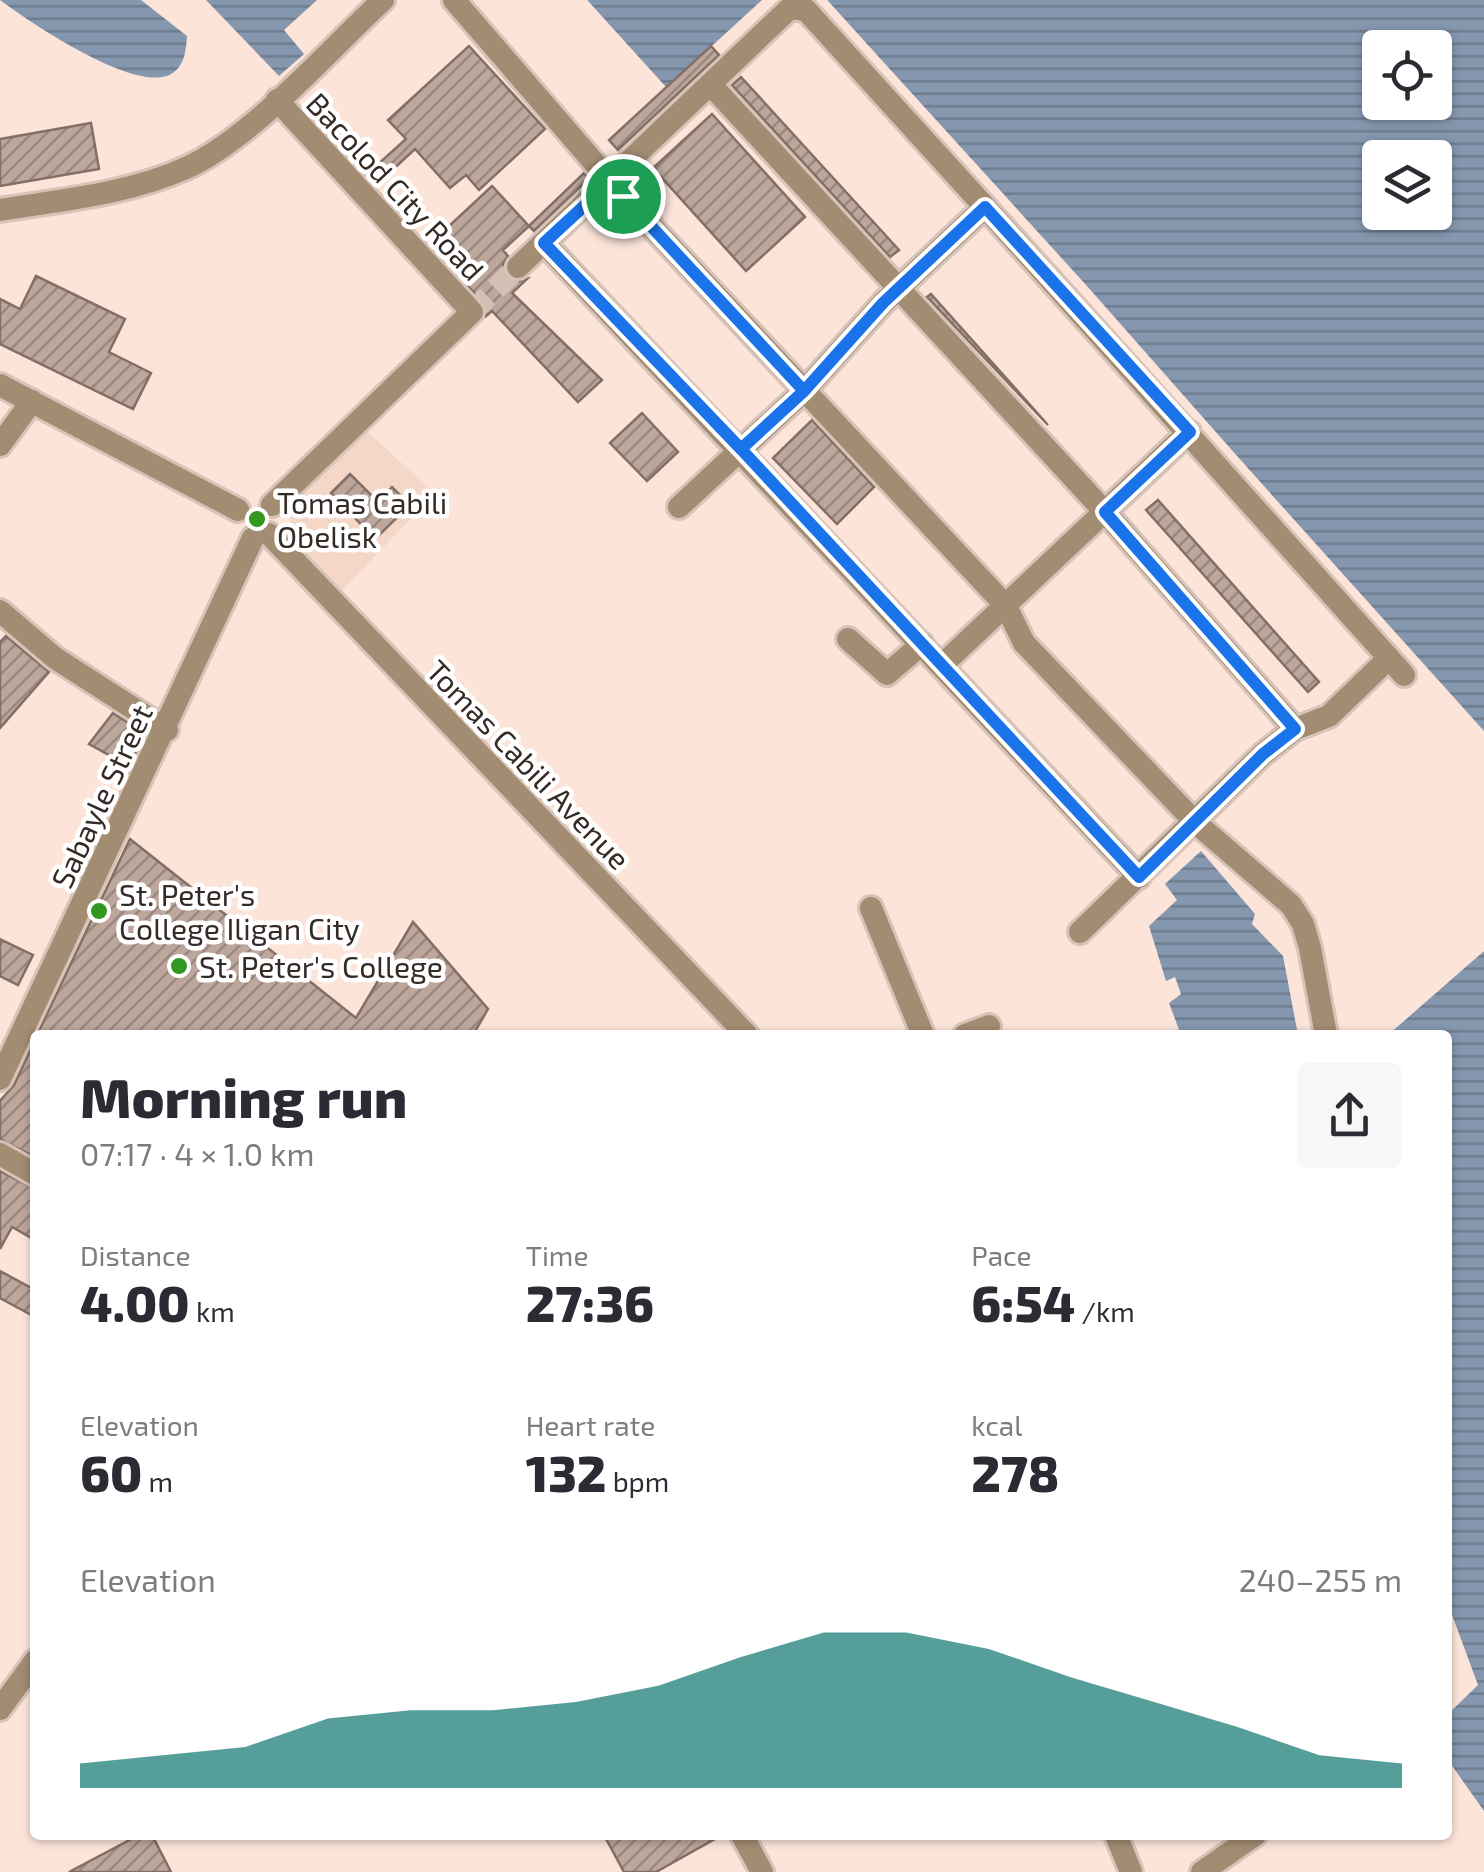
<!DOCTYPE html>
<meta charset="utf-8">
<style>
:root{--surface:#fff;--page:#f7f7f7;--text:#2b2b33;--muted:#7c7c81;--accent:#0f766e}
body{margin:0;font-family:"Exo 2",sans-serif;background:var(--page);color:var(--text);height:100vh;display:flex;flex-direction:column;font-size:38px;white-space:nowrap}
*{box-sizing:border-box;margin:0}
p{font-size:32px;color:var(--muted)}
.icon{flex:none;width:55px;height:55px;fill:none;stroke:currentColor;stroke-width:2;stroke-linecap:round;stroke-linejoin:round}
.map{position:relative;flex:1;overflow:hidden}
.sheet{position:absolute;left:30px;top:1030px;width:1422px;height:810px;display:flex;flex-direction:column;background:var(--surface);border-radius:10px;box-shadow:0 2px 8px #0004}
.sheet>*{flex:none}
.tools{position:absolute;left:1362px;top:30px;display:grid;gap:20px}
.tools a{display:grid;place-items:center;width:90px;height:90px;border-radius:10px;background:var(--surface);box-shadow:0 2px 8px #0004;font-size:50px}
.pin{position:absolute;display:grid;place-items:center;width:85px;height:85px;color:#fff;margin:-42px;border:5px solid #fff;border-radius:50%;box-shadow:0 2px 10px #0007}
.round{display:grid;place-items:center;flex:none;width:105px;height:105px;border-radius:10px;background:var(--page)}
.summary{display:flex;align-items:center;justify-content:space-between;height:170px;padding:0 50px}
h1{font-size:55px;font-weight:800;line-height:75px}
.stats{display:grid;grid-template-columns:repeat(3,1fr);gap:15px;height:170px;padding:10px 50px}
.stats div{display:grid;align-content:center}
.stats b{font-size:50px;font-weight:800}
.stats small{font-size:28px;font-weight:400}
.stats p{font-size:28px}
.chart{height:280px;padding:20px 50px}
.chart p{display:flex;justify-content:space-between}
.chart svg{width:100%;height:180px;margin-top:10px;fill:var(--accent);opacity:.7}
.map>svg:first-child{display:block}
.built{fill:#f5d7c8}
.water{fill:url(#water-rules);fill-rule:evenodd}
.pier{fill:#fce4d9}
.building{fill:url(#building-hatch);stroke:#836f65;stroke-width:2.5}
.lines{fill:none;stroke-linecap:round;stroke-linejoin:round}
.minor-tunnel{stroke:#d4bfb5;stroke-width:22;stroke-dasharray:22 11;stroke-linecap:butt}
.minor-casing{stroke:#d8c3b9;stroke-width:28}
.minor{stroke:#a28c72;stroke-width:22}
.route-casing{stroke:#fff;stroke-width:20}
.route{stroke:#1a73e8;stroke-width:12}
.poi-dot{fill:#32981f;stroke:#fff;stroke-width:4}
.labels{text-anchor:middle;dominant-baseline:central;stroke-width:9;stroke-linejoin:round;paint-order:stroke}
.street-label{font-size:30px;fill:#342b27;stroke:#fff}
.poi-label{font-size:30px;fill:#342b27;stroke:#fff;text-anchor:start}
</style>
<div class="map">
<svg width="1484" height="1872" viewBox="0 0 1484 1872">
<defs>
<pattern id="water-rules" width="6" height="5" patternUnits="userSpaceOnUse" patternTransform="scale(2.5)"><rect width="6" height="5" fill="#8597af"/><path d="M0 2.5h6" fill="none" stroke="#6e7b8e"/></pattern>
<pattern id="building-hatch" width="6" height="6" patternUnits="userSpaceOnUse" patternTransform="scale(2.5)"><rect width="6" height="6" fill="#bda79c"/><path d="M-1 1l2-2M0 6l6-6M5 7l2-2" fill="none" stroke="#9a887f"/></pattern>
</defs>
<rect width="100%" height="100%" fill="#fce4d9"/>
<!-- built -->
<path class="built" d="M367 431 435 494 341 591 291 534 289 510 295 498Z"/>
<!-- water -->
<path class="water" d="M0 0H141L187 36C186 49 185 64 174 72 142 99 28 21 0 0Z
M206 0H317L284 30 304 54 279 76Z
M587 0H762L666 88Z
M827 0H1484V731ZM1380 48H1435V102H1380ZM1380 158H1435V212H1380Z
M1201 851 1255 914 1252 924 1283 956 1298 1035H1181L1169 1003 1181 994 1175 977 1166 981 1149 926 1177 900 1165 884Z
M1484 951V1811L1448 1760V1714L1478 1685 1448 1604V1035H1388Z"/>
<!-- pier -->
<path class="pier" d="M582 0H587L666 87 767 0 670 91H663Z
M822 0H827L1087 286 1484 736Z
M1484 946V951L1383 1035 1385 1031Z"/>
<!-- building -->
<path class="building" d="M469 46 545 129 479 190 466 175 450 188 415 149 376 185 366 175 406 139 388 120Z
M711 46 719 55 618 150 609 140Z
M741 77 899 250 890 257 732 85Z
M712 114 805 217 746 271 653 168Z
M91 123 99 169 0 186V139Z
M584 173 589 179 534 231 529 226 503 250 508 256 503 264 507 277 515 282 527 279 512 293 602 380 578 402 492 311 486 316 484 303 466 284 470 281 433 241 492 186 529 226Z
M36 276 125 319 109 352 151 373 133 409 0 344V299L20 309Z
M931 294 1048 425 927 297Z
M642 413 678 452 647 481 610 443Z
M812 420 874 487 837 524 773 458Z
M350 474 378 502 392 487 410 505 375 539 331 493Z
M1158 500 1319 682 1308 692 1146 510Z
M6 636 49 672 0 728V642Z
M113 713 145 734 129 766 89 744Z
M130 839 356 1018 413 922 488 1009 473 1035H37Z
M0 939 33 955 18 985 0 976Z
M35 1040V1157L0 1139V1101L14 1085Z
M0 1171 35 1189V1240L12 1227 0 1249Z
M0 1271 35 1290V1317L0 1298Z
M139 1835H152L171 1872H69Z
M604 1835H722L656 1872H624Z"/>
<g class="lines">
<!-- minor-tunnel -->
<path class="minor-tunnel" d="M472 312 518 267"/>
<defs>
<path id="minor" d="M454 0 623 196 1006 606 1024 643 1196 823 1291 905 1303 924 1310 948 1326 1035
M711 85 1105 512 1295 729
M985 207 1404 675
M0 210C62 200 128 194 186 168 251 139 329 50 383 0
M544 243 1139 877
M518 267 790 8 806 10 985 207 883 303 804 391 679 507
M0 385 238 510
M0 445 32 401
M272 505 472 312 277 100
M269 534 747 1035
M0 611 55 658 167 730
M848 639 887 674 922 644
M942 665 1189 432
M871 908 923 1035
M1080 932 1263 754 1295 729 1329 716 1389 658
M965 1035 989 1026
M0 1079 253 538
M0 1154 35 1174
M0 1709 35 1661
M742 1835 762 1872
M1116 1835 1131 1872
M1202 1872 1255 1835"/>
</defs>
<!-- minor casing -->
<use href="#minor" class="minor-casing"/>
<!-- minor -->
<use href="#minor" class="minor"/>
</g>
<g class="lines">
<defs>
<path id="route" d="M623 196 804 391 741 449 1139 877 1263 754 1295 729 1105 512 1190 432 985 207 883 303 804 391 741 449 544 243 610 182 623 196"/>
</defs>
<!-- route casing -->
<use href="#route" class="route-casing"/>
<!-- route -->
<use href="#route" class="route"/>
</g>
<!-- markers -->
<g class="poi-dot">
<circle cx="257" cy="519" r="10"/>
<circle cx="99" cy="911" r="10"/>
<circle cx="179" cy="966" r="10"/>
</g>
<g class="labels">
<!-- street labels -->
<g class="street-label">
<text transform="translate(396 186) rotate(47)">Bacolod City Road</text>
<text transform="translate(529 764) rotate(46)">Tomas Cabili Avenue</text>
<text transform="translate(101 796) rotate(-65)">Sabayle Street</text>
</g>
<!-- poi labels -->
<g class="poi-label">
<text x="277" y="502">Tomas Cabili<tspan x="277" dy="34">Obelisk</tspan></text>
<text x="119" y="894">St. Peter's<tspan x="119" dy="34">College Iligan City</tspan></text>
<text x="199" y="966">St. Peter's College</text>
</g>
</g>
</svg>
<div class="tools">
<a><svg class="icon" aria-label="locate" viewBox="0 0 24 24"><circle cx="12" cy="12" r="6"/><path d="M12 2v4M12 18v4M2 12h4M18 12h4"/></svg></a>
<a><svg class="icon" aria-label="layers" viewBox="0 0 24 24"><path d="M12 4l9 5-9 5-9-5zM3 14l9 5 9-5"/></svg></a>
</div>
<div class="pin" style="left:623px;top:196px;background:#1e9e55"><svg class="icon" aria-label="arrive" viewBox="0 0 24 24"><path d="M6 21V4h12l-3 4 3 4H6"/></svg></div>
<section class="sheet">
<div class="summary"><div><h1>Morning run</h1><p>07:17 · 4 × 1.0 km</p></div><a class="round"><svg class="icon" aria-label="share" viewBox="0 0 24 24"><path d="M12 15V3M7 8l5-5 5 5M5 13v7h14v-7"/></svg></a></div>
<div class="stats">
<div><p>Distance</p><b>4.00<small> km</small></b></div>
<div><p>Time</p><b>27:36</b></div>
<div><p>Pace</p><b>6:54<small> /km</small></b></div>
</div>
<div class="stats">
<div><p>Elevation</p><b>60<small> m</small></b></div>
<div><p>Heart rate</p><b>132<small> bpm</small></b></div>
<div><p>kcal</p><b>278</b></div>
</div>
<div class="chart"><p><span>Elevation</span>240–255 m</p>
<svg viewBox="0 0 160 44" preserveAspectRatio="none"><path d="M0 44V38L10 36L20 34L30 27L40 25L50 25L60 23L70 19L80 12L90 6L100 6L110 10L120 17L130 23L140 29L150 36L160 38V44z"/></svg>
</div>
</section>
</div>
